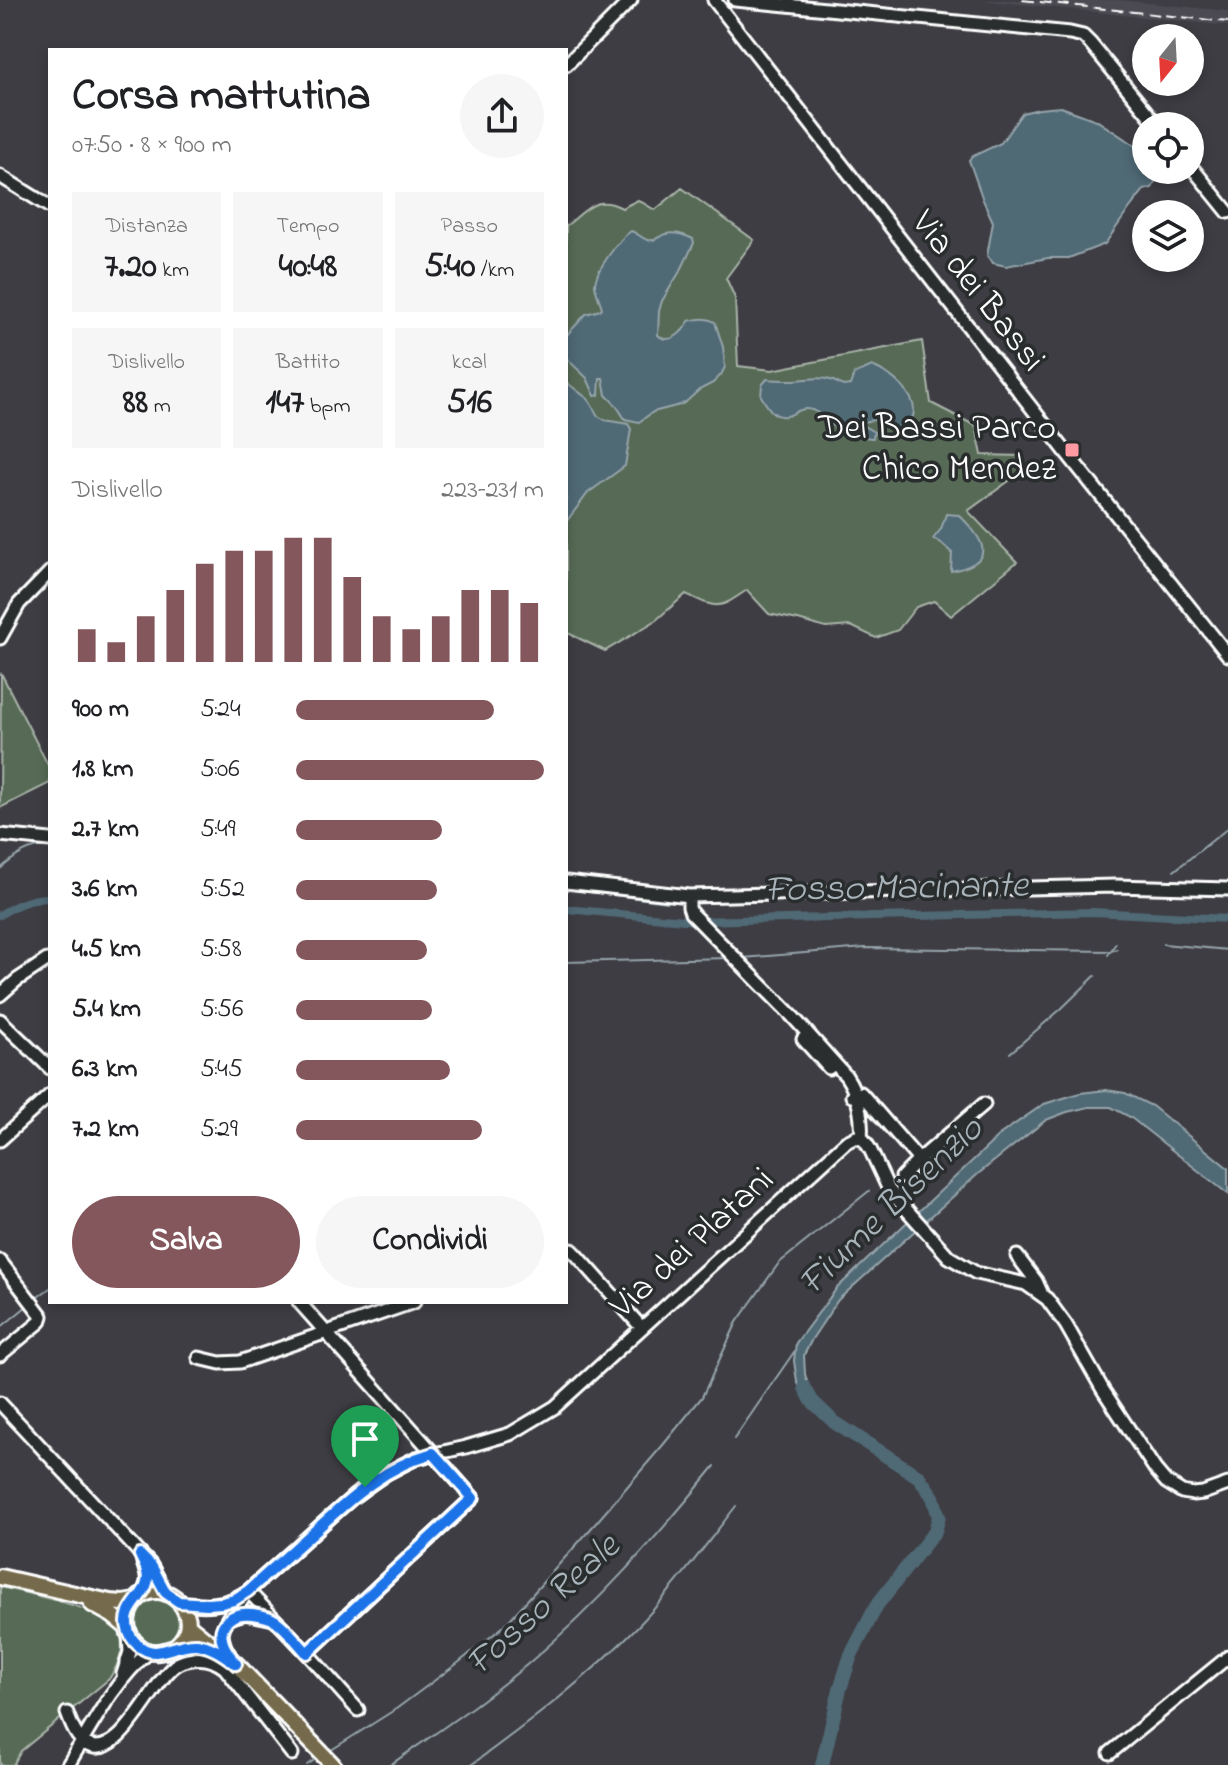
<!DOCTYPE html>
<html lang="it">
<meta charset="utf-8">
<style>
:root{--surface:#fff;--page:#f6f6f6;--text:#202124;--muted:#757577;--accent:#84575d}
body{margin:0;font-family:"Indie Flower",sans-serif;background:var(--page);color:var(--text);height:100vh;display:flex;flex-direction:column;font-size:30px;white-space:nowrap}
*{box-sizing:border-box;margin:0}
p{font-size:26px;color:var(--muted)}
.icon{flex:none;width:44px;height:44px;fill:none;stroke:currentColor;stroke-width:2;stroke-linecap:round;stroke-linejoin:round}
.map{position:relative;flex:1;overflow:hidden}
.panel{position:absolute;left:48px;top:48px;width:520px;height:1256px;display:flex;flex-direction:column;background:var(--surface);border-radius:0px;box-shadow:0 4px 12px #0003}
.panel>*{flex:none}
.needle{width:52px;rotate:198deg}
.fabs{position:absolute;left:1132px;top:24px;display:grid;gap:16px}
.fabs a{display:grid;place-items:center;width:72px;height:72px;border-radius:50%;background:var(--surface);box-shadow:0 4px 12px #0003;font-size:40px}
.pin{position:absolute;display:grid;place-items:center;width:68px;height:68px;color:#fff;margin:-82px -34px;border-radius:50% 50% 50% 0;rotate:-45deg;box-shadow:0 0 8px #0007}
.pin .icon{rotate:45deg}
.round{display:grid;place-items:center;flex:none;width:84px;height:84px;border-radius:42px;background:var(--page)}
.summary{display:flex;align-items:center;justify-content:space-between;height:136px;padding:0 24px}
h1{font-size:44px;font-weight:800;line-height:60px}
.stats{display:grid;grid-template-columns:repeat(3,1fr);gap:12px;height:136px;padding:8px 24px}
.stats div{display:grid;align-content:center;border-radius:0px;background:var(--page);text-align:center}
.stats b{font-size:34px;font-weight:800}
.stats small{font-size:22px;font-weight:400}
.stats p{font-size:22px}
.chart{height:224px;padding:16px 24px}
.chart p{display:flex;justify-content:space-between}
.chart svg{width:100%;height:144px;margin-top:8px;stroke:var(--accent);stroke-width:6}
.button{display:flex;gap:16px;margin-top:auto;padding:16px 24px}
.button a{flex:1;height:92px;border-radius:48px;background:var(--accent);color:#fff;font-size:32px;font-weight:800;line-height:92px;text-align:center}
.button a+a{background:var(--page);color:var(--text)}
ul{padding:0 24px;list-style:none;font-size:26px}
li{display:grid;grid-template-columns:128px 96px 1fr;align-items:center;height:60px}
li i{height:20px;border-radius:10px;background:var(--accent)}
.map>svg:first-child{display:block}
.built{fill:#4c4851}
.green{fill:#566a55;stroke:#aab4aa;stroke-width:2}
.water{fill:#506975;stroke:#96a5ac;stroke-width:2}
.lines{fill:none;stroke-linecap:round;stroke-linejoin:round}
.stream{stroke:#96a5ac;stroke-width:2}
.canal{stroke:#506975;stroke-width:8}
.river{stroke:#506975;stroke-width:14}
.minor-casing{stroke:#fff;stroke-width:17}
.major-casing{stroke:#fff;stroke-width:20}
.minor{stroke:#2a2d2e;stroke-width:11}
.major{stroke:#746b4b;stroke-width:14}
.rail{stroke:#fff;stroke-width:2;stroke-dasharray:12 6;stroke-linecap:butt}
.route-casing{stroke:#fff;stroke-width:16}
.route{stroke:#1a73e8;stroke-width:10}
.poi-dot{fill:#ff9aa2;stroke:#2a2d2e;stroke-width:3}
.labels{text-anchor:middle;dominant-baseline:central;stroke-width:7;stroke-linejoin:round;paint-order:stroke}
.street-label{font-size:36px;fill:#fff;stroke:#2a2d2e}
.poi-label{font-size:36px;fill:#fff;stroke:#2a2d2e;text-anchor:end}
.water-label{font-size:38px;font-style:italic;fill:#a8b4ba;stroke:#2a2d2e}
</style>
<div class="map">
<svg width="1228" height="1765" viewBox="0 0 1228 1765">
<rect width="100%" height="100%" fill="#3e3d43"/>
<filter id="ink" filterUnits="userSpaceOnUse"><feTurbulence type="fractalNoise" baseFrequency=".0125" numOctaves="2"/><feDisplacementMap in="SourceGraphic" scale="16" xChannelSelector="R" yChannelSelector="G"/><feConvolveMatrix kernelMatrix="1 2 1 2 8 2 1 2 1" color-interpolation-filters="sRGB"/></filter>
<g filter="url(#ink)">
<!-- built -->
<path class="built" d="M980 0H1120L1228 11V26Z"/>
<!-- green -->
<path class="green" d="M682 188 754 240 726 278 735 298 738 366 772 370 922 341 931 403 976 426 982 455 1023 456 1024 470 968 511 1017 562 951 616 934 601 916 607 898 630 876 638 851 626 826 628 798 620 769 614 747 590C718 610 717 609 686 594L655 621 605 651 566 632V226C586 210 596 194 622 208L638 200 655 210Z
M1 673 50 769V783L0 808Z
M0 1587C26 1593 94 1607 112 1623 130 1639 120 1663 109 1679L21 1751 13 1765H0Z
M133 1622a24 24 0 1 1 48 0a24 24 0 1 1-48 0Z"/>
<!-- water -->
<path class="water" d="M1061 107 1096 120 1140 149 1146 161V170H1150L1155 183 1152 188 1144 190 1129 209 1105 244 1069 258H1048L1006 266 993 263 987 256 993 222 983 200 969 160 973 156 1001 143 1022 113 1039 109Z
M631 231C638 233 642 239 648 240 656 242 659 235 667 234 675 232 685 235 693 239L694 243 682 268 662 301 659 311 658 335C670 346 683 332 689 321 698 319 706 317 715 322L723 347 725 367 721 375 713 383 699 390 686 402 680 405 653 412 639 422 625 419 616 405 606 395 603 378H600L599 395 595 396 587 378 566 358V336L586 314 600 310 602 308C600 300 595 292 595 283 597 269 619 239 631 231Z
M872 366C889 373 922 396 912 419 911 421 906 427 904 429H896L880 419 862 422V425L874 432 873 438C864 437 851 436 842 432 830 427 821 409 806 409 794 409 791 420 777 415 769 412 765 402 761 396L762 385 767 379C776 380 785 380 793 380 815 379 824 374 843 386L850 385 854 374Z
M566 382 588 399 598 416 605 420 628 424 631 429 625 466 588 493 566 522Z
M946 514 959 515C985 540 998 562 951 571L952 553 940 542 933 539 941 529Z
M1106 1090 1125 1093 1152 1106 1228 1168V1194L1130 1117 1111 1107H1089L1067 1112 1046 1120 978 1174 838 1300 812 1339 804 1355 805 1374 809 1388 818 1400 808 1404 797 1381 794 1361 796 1343 837 1288 1002 1133 1044 1104 1080 1093Z"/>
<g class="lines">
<!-- stream -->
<path class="stream" d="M0 869C16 856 28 846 50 846
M1174 871 1228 828
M566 889 668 902
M1098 892H1107
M705 903 987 894
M1163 944 1228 950
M1108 955 1116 943
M743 958 865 948 1111 951 1117 949
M566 962 729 958
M1010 1053 1061 1009 1095 976
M35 1299 50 1288
M0 1328 27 1306
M734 1439 794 1352
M328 1752 396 1709 458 1663 504 1626 595 1524 663 1445 702 1397 737 1322 779 1263 869 1191
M307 1765 316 1759
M390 1765C437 1732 485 1700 529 1663 598 1604 658 1536 715 1466
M471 1765C530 1722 589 1677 640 1624 675 1587 705 1546 736 1506"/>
<!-- canal -->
<path class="canal" d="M566 909 695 921 1093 912 1228 919
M0 915C16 904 31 898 50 898"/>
<!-- river -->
<path class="river" d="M805 1388 812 1401 834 1422 919 1477 933 1497 939 1517 935 1531 877 1605 851 1655 840 1689 822 1765"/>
<defs>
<path id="minor" d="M714 0 1066 452 1228 655
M735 0 1070 33 1083 36 1091 44 1158 126
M566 65 631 0
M1190 165 1228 212
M0 176 50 207
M0 638 19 604 50 572
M0 835 50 840
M566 882 689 896 1115 886 1228 889
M689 896V907L691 913 793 1017 846 1076C858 1094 863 1117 861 1138
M0 995 17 980 47 960
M0 1020 50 1068
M803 1039 829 1068
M852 1096 861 1093 919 1160 902 1177
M856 1137 864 1140 870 1149 889 1190 949 1257 976 1273 1026 1284 1047 1299 1066 1325 1103 1390 1155 1469 1166 1482 1182 1492 1193 1494 1203 1493 1228 1484
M0 1140 50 1095
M919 1160 984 1104
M566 1250H572L576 1254 642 1328
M1017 1256 1036 1281 1041 1292
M0 1261 42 1316 40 1322 0 1355
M299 1302 473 1498 307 1653
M199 1358 220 1363 240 1362 414 1302
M0 1403 150 1564 166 1593
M248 1591 307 1653 358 1710
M143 1595 148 1579 143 1562
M179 1602C205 1607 226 1606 248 1591L354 1496 385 1474 416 1458 466 1447 510 1434 555 1407 846 1142 856 1137
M228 1618 245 1613 274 1619
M231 1657C211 1628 229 1620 245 1596
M123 1674 130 1652 129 1632
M67 1713C71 1724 76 1738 86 1744 121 1765 154 1675 179 1663 195 1656 211 1657 225 1668L292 1754
M1110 1753 1228 1657
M68 1765C92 1726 114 1681 149 1652"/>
<path id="major" d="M0 1577 110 1602 123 1603 135 1601
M92 1604 112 1615 128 1628
M188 1625 236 1664 333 1765
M176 1646C186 1637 191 1626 186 1613 184 1607 180 1602 175 1598 141 1572 106 1626 143 1649 160 1658 174 1645 191 1644 202 1644 211 1648 220 1652"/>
</defs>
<!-- minor casing -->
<use href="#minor" class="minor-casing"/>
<!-- major casing -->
<use href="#major" class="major-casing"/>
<!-- minor -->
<use href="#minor" class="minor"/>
<!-- major -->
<use href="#major" class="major"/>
<!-- rail -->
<path class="rail" d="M1022 0 1228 22"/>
</g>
</g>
<g class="lines" filter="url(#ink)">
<defs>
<path id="route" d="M433 1453 473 1498 307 1653C297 1642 287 1629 276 1621 269 1616 259 1615 252 1614 234 1612 216 1622 223 1643 225 1650 231 1657 236 1664 225 1655 212 1646 197 1644 175 1642 157 1662 138 1645 133 1641 129 1634 128 1629 121 1604 153 1595 147 1572 146 1566 142 1560 140 1555L152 1567 166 1593 179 1602 207 1604 222 1603 234 1600 248 1591C271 1570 295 1549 318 1528 353 1496 387 1466 433 1453Z"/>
</defs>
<!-- route casing -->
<use href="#route" class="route-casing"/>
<!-- route -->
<use href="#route" class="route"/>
</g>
<!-- markers -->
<rect class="poi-dot" x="1064" y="442" width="16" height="16" rx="4"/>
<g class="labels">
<!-- street labels -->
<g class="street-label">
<text transform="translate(977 292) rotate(52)">Via dei Bassi</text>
<text transform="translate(693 1244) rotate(-42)">Via dei Platani</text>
</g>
<!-- poi labels -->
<g class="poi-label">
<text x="1056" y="429">Dei Bassi Parco<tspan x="1056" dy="41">Chico Mendez</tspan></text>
</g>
<!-- water labels -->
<g class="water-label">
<text transform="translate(896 889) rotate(-1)">Fosso Macinante</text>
<text transform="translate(892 1207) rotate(-44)">Fiume Bisenzio</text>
<text transform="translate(544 1606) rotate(-42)">Fosso Reale</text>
</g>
</g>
</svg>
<div class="fabs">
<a><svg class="needle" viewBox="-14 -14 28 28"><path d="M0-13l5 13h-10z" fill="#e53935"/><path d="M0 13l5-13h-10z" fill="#757577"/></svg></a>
<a><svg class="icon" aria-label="locate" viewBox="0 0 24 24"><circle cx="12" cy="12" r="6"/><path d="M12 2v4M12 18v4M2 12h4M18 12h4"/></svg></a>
<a><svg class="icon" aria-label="layers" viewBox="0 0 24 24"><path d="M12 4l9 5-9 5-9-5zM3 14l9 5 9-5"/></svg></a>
</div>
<div class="pin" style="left:365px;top:1487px;background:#1e9e55"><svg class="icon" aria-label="arrive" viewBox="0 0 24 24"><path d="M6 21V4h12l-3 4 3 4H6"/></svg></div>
<section class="panel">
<div class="summary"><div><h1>Corsa mattutina</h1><p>07:50 · 8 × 900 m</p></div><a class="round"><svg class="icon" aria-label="share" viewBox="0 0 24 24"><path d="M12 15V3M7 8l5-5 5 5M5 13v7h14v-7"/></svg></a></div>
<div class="stats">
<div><p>Distanza</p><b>7.20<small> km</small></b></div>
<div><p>Tempo</p><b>40:48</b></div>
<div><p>Passo</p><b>5:40<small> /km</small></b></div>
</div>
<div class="stats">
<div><p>Dislivello</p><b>88<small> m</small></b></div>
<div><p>Battito</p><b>147<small> bpm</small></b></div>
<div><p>kcal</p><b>516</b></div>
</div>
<div class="chart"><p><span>Dislivello</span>223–231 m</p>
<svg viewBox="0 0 160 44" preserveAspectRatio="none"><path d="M5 44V34M15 44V38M25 44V30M35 44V22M45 44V14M55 44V10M65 44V10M75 44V6M85 44V6M95 44V18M105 44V30M115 44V34M125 44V30M135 44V22M145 44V22M155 44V26"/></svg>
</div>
<ul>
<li><b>900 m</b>5:24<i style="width:80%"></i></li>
<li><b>1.8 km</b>5:06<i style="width:100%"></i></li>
<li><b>2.7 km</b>5:49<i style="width:59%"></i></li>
<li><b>3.6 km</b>5:52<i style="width:57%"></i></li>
<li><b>4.5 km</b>5:58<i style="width:53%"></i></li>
<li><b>5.4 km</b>5:56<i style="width:55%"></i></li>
<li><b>6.3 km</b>5:45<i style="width:62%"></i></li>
<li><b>7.2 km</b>5:29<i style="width:75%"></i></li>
</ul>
<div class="button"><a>Salva</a><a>Condividi</a></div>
</section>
</div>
